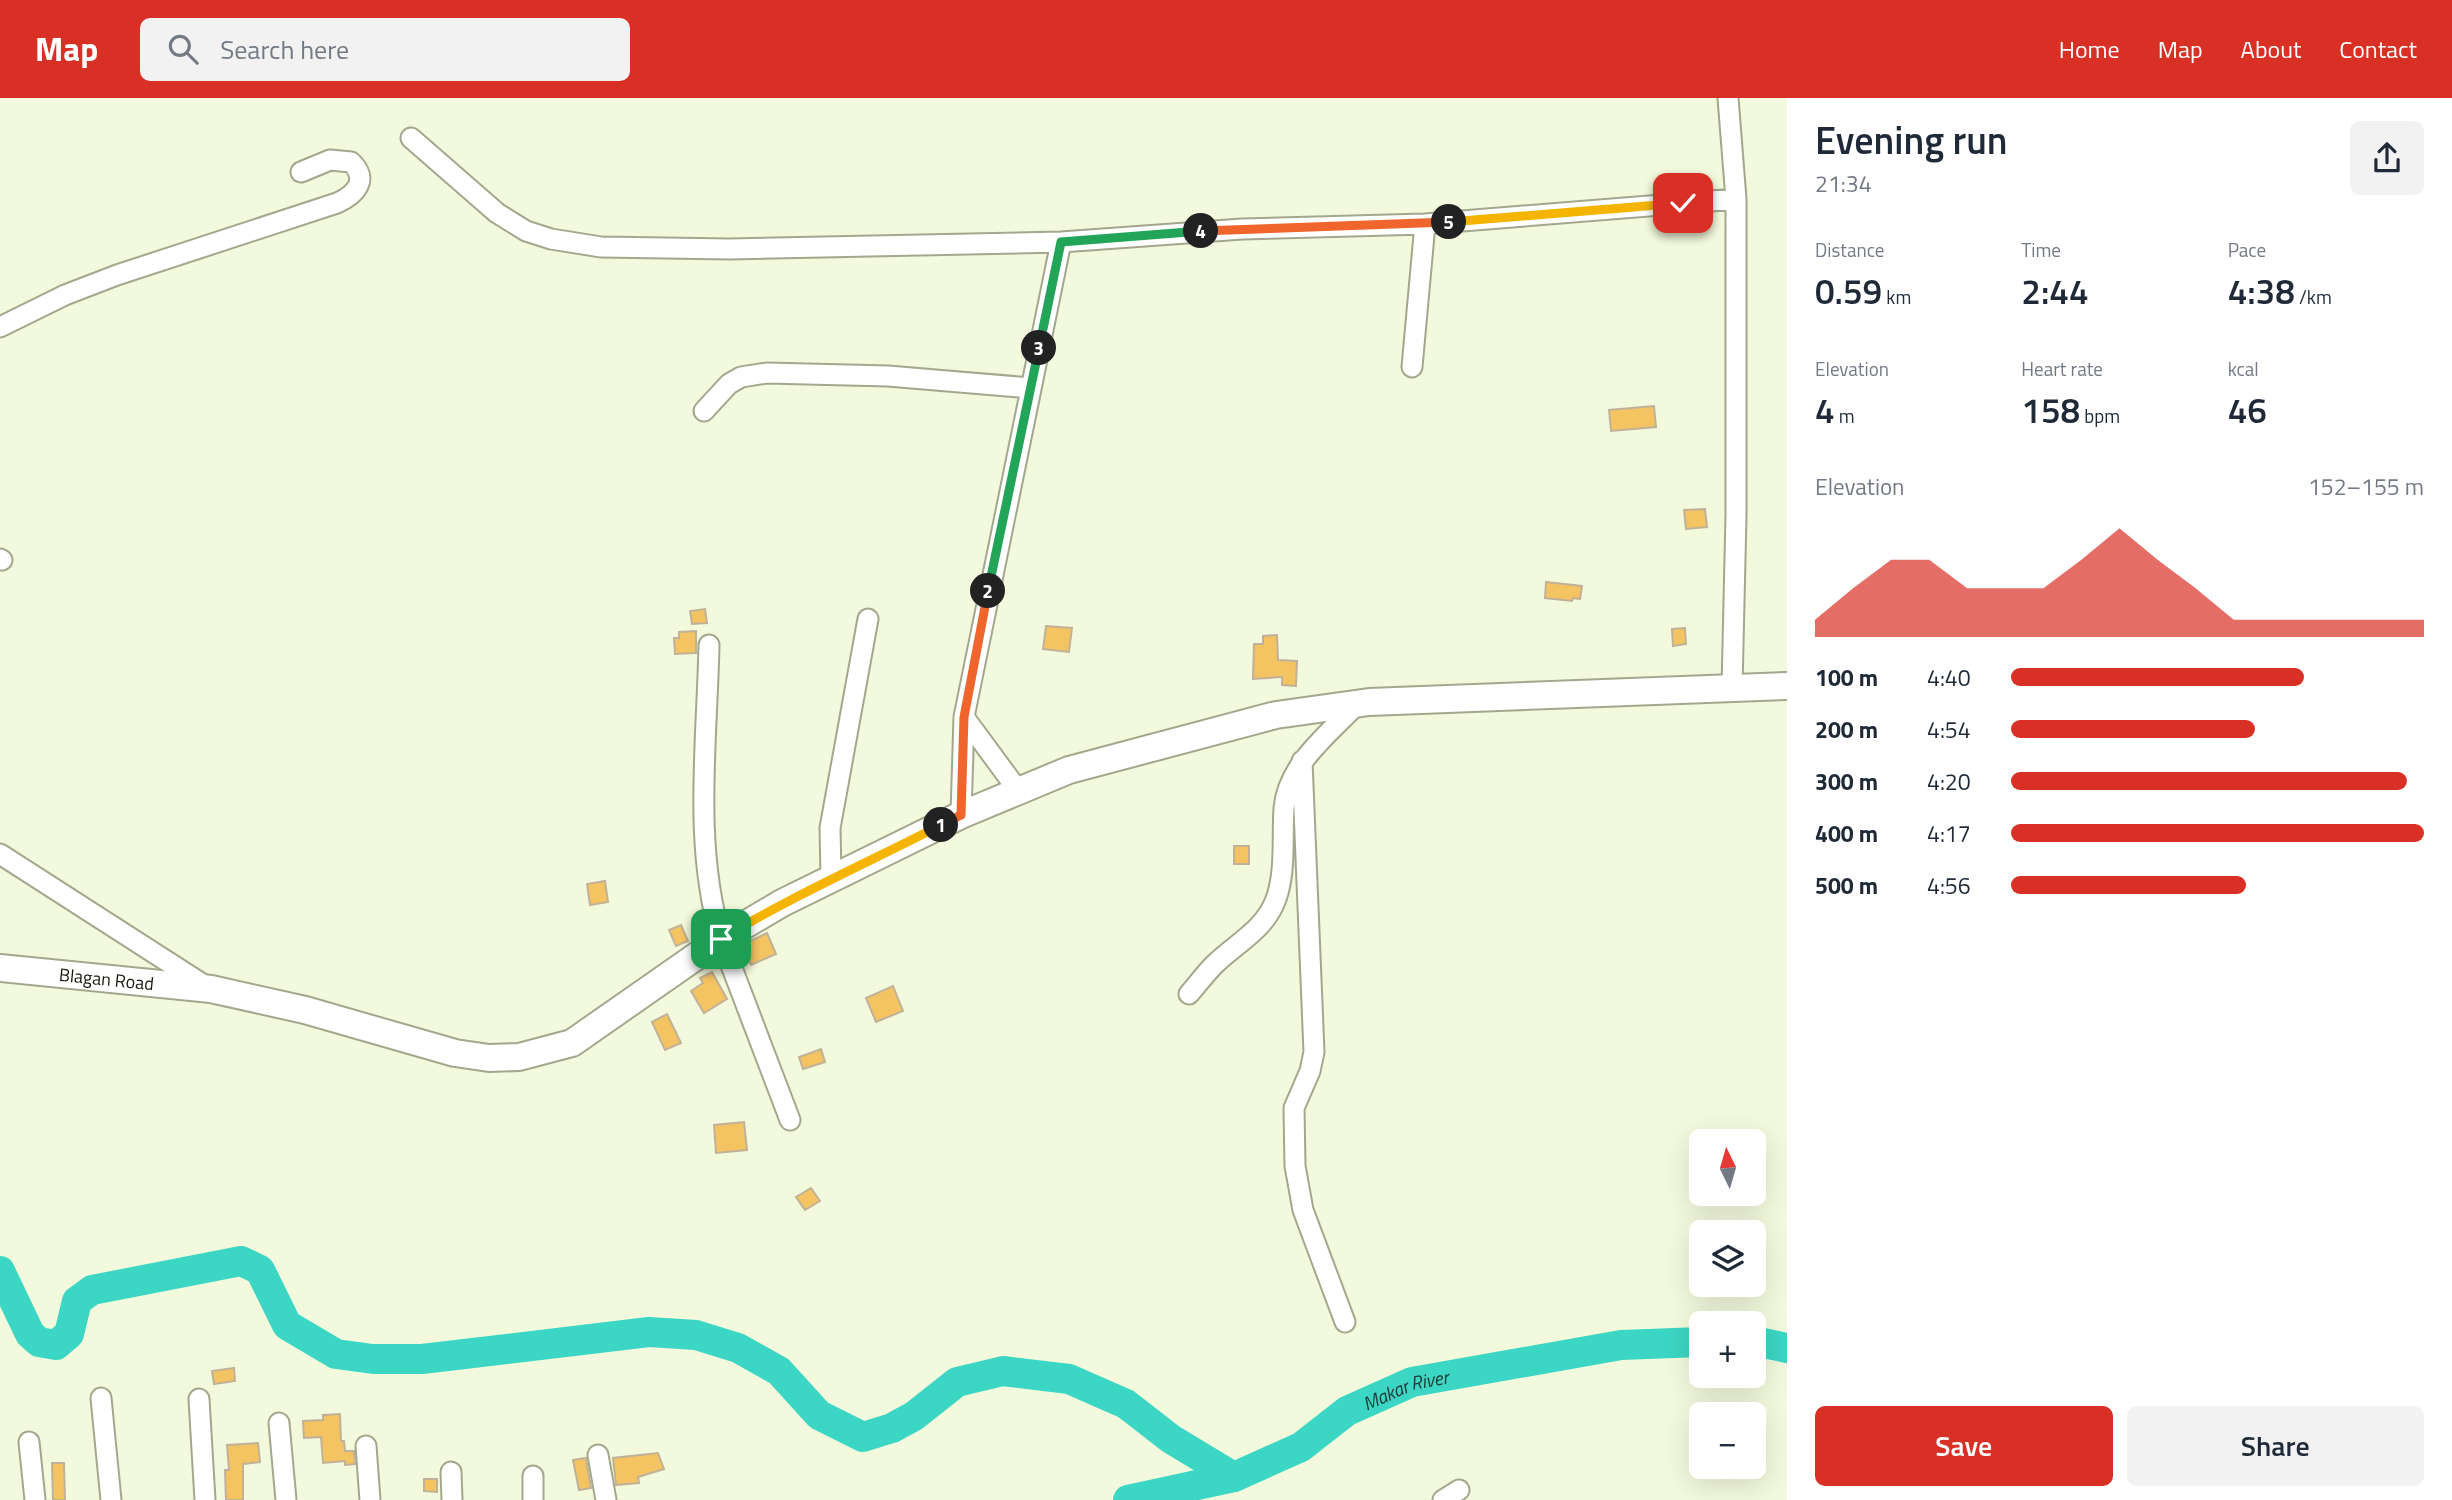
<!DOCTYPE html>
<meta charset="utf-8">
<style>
:root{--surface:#fff;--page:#f2f2f3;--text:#1f2937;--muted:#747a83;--accent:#d93025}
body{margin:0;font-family:"Titillium Web",sans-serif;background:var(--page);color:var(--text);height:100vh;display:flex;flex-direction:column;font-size:26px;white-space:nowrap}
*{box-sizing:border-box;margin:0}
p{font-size:23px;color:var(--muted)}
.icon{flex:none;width:38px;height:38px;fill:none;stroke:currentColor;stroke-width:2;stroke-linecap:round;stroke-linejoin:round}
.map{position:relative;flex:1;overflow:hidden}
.panel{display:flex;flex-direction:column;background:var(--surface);width:665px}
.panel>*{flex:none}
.needle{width:46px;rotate:355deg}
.fabs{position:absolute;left:1689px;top:1031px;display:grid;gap:14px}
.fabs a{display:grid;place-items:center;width:77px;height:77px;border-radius:10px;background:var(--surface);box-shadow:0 7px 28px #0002;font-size:35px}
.pin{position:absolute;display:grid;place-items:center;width:60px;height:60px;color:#fff;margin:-30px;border-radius:14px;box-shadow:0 4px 10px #0006}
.km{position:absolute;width:35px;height:35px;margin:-18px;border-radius:50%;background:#222;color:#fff;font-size:19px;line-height:35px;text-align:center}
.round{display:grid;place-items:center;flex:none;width:74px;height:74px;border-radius:10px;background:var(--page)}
.overview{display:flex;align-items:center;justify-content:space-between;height:119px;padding:0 28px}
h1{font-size:38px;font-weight:600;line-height:52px}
.stats{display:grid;grid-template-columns:repeat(3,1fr);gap:10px;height:119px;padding:7px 28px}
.stats div{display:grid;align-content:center}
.stats b{font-size:35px;font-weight:600}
.stats small{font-size:19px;font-weight:400}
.stats p{font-size:19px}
.chart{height:196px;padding:14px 28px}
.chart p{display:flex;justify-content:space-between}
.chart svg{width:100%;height:126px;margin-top:7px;fill:var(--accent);opacity:.7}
.cta{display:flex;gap:14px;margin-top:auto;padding:14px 28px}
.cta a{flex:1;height:80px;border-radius:10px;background:var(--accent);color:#fff;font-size:28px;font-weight:600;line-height:80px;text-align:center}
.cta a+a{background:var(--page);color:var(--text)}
ul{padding:0 28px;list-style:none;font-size:23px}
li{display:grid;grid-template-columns:112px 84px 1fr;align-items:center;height:52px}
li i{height:18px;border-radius:9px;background:var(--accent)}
header{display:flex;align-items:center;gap:42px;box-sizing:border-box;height:98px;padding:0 35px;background:var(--accent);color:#fff}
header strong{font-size:33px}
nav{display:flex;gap:38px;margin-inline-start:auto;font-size:24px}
.search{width:490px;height:63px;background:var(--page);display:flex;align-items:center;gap:18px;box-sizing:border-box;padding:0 24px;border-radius:10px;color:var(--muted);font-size:26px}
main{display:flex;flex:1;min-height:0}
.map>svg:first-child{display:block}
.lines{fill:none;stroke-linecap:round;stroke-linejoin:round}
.river{stroke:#3cd6c4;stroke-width:30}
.building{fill:#f4c362;stroke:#c0b299;stroke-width:2}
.street-casing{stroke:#a3a88d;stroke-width:23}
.secondary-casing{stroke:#a3a88d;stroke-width:30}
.street{stroke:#fff;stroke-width:19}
.secondary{stroke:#fff;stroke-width:26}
.split-1-casing{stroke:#fff;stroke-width:14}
.split-2-casing{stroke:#fff;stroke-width:14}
.split-3-casing{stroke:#fff;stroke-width:14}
.split-4-casing{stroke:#fff;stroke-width:14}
.split-5-casing{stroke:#fff;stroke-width:14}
.split-6-casing{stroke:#fff;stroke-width:14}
.split-1{stroke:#f5b400;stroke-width:9}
.split-2{stroke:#f0652b;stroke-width:9}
.split-3{stroke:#22a559;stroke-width:9}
.split-4{stroke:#22a559;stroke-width:9}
.split-5{stroke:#f0652b;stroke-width:9}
.split-6{stroke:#f5b400;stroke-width:9}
.labels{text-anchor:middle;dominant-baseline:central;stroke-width:7;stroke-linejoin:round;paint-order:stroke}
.street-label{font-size:18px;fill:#16180e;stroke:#f3f9dc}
.water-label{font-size:19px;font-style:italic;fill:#213a36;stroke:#f3f9dc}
</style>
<header>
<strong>Map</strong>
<div class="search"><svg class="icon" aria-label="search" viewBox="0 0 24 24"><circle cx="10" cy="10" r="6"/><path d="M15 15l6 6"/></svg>Search here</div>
<nav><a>Home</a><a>Map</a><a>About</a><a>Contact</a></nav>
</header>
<main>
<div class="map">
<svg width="1787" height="1402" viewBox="0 0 1787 1402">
<rect width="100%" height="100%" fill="#f3f9dc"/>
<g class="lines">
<!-- river -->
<g class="river">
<path d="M0 1173 30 1236 39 1244 56 1247 69 1236 77 1203 92 1192 241 1163 260 1172 287 1227 336 1256 373 1261H422L649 1234 696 1237 738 1250 779 1273 819 1317 863 1339 892 1330 914 1318 957 1284 1003 1273 1069 1281 1126 1306 1171 1341 1234 1379"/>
<path d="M1754 1243 1787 1250"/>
<path id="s1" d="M1128 1402 1234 1379 1301 1349 1347 1313 1412 1284 1621 1247 1701 1244"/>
</g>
</g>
<!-- building -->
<path class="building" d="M1654 308 1656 329 1611 333 1609 312Z
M1705 411 1707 429 1686 431 1684 412Z
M1546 484 1582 488 1580 501 1573 500 1572 503 1545 500Z
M705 511 707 525 692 526 690 513Z
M1046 528 1072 530 1069 554 1043 551Z
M1685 530 1686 546 1673 548 1672 531Z
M696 533V555L675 556 674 540H679V534Z
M1277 537 1278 562 1297 563 1296 588 1282 587V579L1253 581 1254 546H1263V538Z
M1234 748H1249V766H1234Z
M605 783 608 804 590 807 587 786Z
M681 827 688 843 676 848 669 832Z
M767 835 776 856 751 867 742 847Z
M712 874 727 901 704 915 691 893 703 885 700 880Z
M893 888 903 913 876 924 866 900Z
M667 916 681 945 665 952 652 924Z
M821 951 825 964 803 971 799 959Z
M744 1024 747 1052 716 1055 714 1027Z
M811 1090 820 1103 805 1112 796 1099Z
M234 1270 235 1283 214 1286 212 1273Z
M340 1316 341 1343H344L345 1353H354L355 1366 345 1367V1363L323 1365 321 1339 304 1340 303 1323 323 1322V1317Z
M258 1345 260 1364 243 1366V1402H226L225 1372H229L227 1347Z
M658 1355 664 1371 638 1379 639 1385 616 1387 613 1360Z
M586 1360 591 1390 579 1392 573 1362Z
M52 1365H64L65 1402H53Z
M424 1381H437V1394L424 1393Z"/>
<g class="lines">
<defs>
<path id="street" d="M1728 0 1736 101V417L1732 590
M411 40 497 115 526 133 551 141 601 149 730 151 1061 144 1242 131 1425 126 1736 101
M0 229 65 197 117 177 337 105C355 97 370 82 351 64L330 62 301 74
M1412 269 1425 126
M704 313 729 286 741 279 767 275 888 278 1031 290
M0 461 2 462
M709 547C707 645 693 746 721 841L790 1022
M964 619 1017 691
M1302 663 1314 954 1310 973 1294 1010 1295 1068 1303 1112 1345 1224
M961 717 964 619 1061 144
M0 756 207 889
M831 779 830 730 868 521
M1189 896C1197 887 1205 876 1214 867 1235 846 1265 832 1276 801 1286 773 1282 739 1284 710 1288 666 1329 636 1357 606
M101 1300 111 1402
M199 1301 205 1402
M279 1325 286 1402
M29 1344 35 1402
M366 1348 370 1402
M598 1357 606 1402
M451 1374 452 1402
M533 1378V1402
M1443 1402 1459 1392"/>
<g id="secondary">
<path id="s2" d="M0 870 211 891 305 912 455 955 489 960 519 959 572 945 721 841 782 805 961 717 1069 672 1276 617 1369 604 1787 588"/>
</g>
</defs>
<!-- street casing -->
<use href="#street" class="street-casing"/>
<!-- secondary casing -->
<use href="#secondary" class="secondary-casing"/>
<!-- street -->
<use href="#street" class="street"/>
<!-- secondary -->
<use href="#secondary" class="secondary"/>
</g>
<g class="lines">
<defs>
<path id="split-1" d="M721 841C792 798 867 765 941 727"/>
<path id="split-2" d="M941 727 961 717 964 619 988 493"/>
<path id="split-3" d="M988 493 1039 250"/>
<path id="split-4" d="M1039 250 1061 144 1201 133"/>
<path id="split-5" d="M1201 133 1449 124"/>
<path id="split-6" d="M1449 124 1683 105"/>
</defs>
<!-- split-1 casing -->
<use href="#split-1" class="split-1-casing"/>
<!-- split-2 casing -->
<use href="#split-2" class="split-2-casing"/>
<!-- split-3 casing -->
<use href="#split-3" class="split-3-casing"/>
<!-- split-4 casing -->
<use href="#split-4" class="split-4-casing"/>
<!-- split-5 casing -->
<use href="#split-5" class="split-5-casing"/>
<!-- split-6 casing -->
<use href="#split-6" class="split-6-casing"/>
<!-- split-1 -->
<use href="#split-1" class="split-1"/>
<!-- split-2 -->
<use href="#split-2" class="split-2"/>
<!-- split-3 -->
<use href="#split-3" class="split-3"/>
<!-- split-4 -->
<use href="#split-4" class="split-4"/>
<!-- split-5 -->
<use href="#split-5" class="split-5"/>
<!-- split-6 -->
<use href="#split-6" class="split-6"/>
</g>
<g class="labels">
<!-- street labels -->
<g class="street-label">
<text stroke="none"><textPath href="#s2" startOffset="107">Blagan Road</textPath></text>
</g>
<!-- water labels -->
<g class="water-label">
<text stroke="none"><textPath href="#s1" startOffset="303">Makar River</textPath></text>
</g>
</g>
</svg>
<div class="fabs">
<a><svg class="needle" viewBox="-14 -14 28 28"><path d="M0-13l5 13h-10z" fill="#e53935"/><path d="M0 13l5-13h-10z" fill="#747a83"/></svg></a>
<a><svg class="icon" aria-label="layers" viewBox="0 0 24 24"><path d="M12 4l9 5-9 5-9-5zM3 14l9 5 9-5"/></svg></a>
<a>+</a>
<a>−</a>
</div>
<div class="pin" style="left:721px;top:841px;background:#1e9e55"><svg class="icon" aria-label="arrive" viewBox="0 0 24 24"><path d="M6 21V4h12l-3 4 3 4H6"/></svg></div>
<div class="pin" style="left:1683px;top:105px;background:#d93025"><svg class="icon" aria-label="check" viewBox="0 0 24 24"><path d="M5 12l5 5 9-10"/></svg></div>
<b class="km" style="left:941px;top:727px">1</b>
<b class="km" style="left:988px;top:493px">2</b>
<b class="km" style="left:1039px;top:250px">3</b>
<b class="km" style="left:1201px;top:133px">4</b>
<b class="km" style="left:1449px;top:124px">5</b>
</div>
<section class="panel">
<div class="overview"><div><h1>Evening run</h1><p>21:34</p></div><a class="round"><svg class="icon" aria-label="share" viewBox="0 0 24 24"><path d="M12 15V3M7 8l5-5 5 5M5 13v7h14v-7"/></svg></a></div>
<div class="stats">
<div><p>Distance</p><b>0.59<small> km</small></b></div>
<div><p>Time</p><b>2:44</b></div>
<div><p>Pace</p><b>4:38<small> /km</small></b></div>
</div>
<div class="stats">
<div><p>Elevation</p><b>4<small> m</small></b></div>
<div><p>Heart rate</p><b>158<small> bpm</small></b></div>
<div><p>kcal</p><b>46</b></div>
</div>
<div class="chart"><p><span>Elevation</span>152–155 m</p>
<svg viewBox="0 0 160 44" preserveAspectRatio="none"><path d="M0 44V38L10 27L20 17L30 17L40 27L50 27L60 27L70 17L80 6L90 17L100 27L110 38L120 38L130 38L140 38L150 38L160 38V44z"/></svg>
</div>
<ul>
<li><b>100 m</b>4:40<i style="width:71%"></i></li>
<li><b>200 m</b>4:54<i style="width:59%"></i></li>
<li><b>300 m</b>4:20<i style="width:96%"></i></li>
<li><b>400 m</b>4:17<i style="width:100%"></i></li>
<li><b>500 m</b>4:56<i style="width:57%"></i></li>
</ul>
<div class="cta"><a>Save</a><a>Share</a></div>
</section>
</main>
